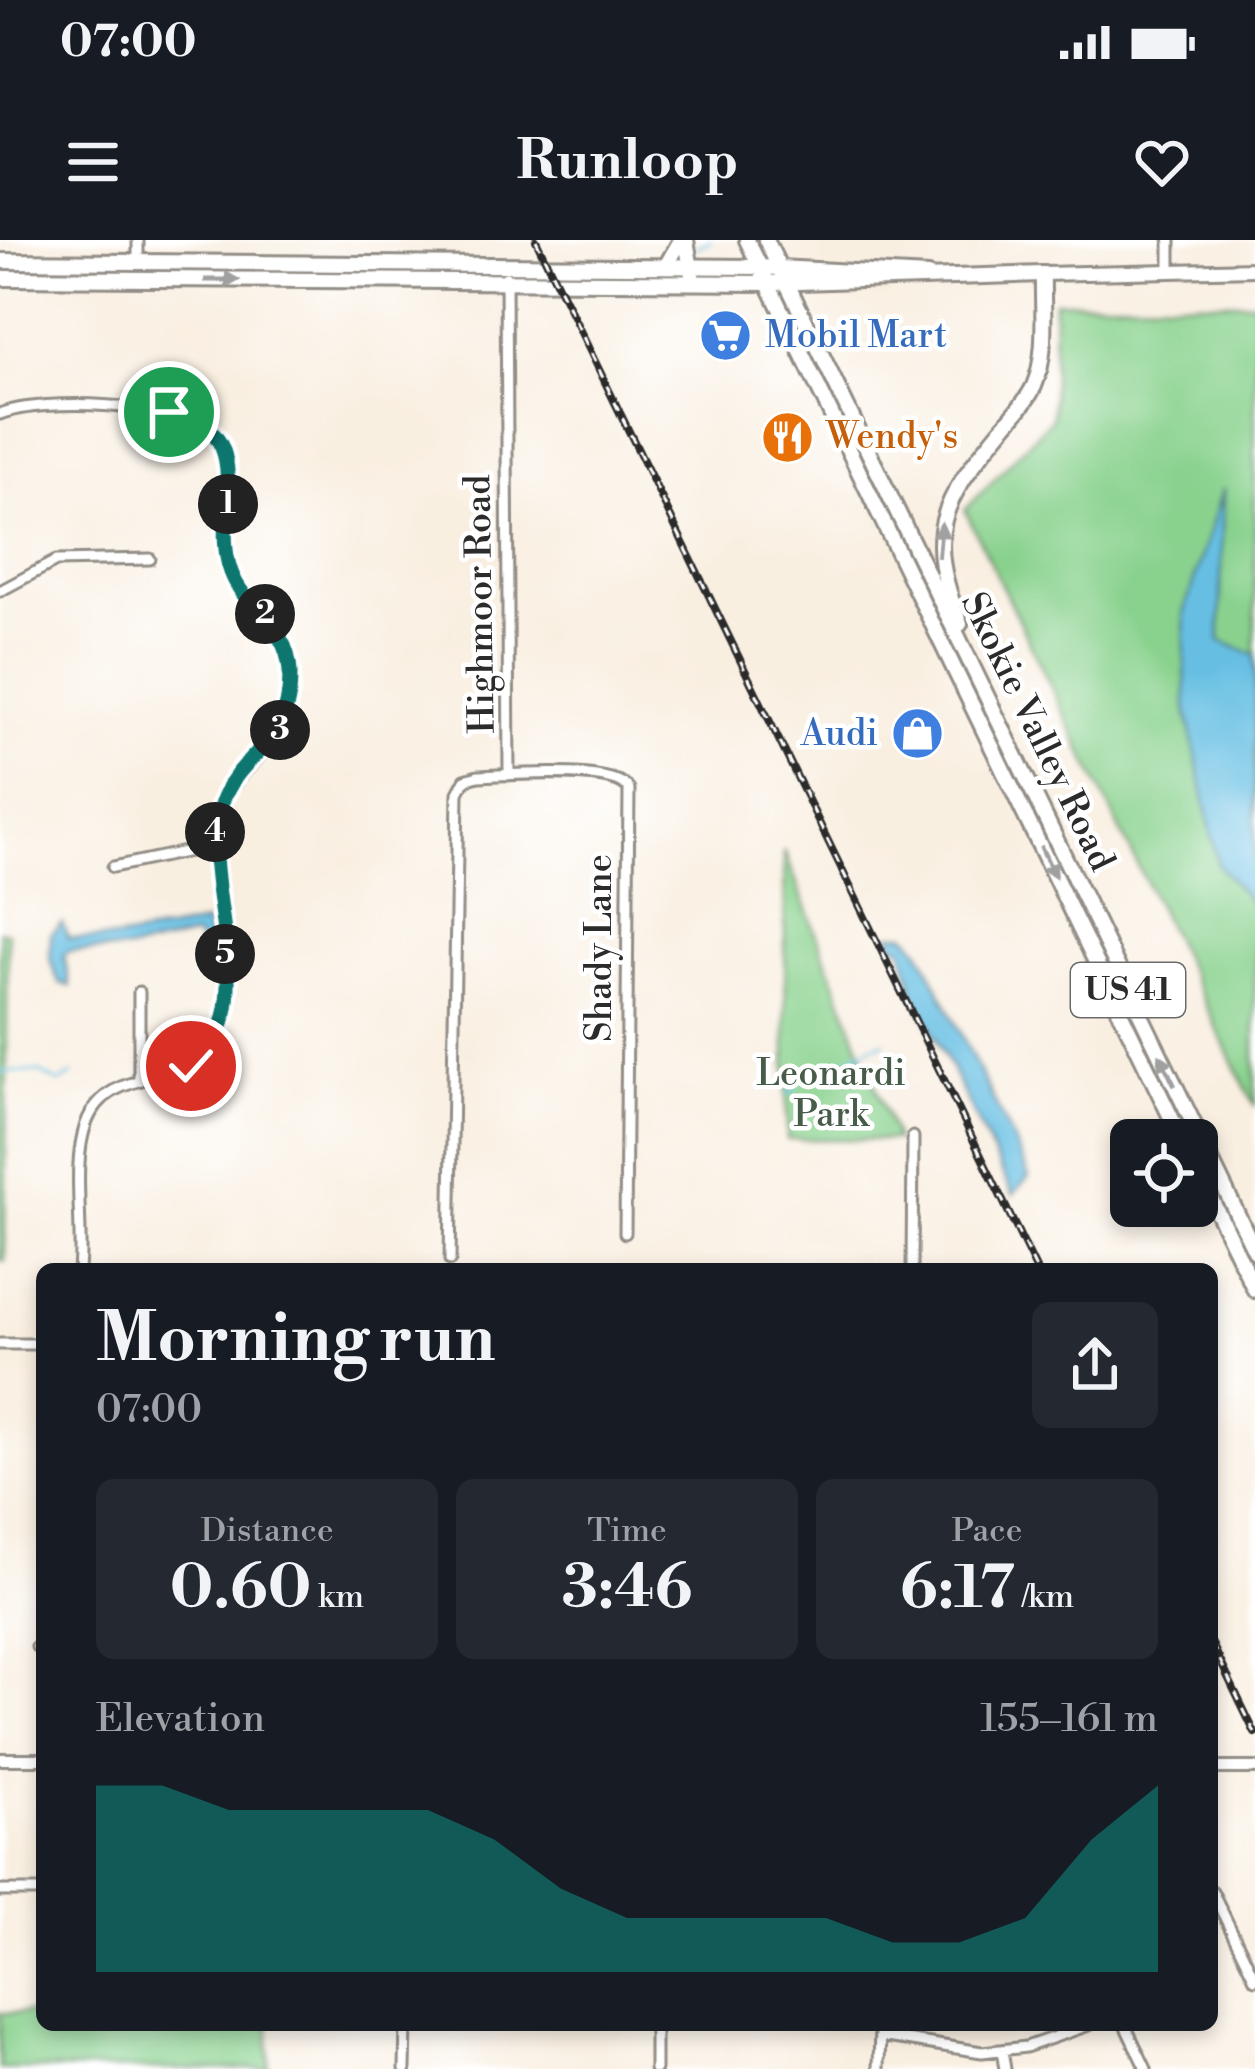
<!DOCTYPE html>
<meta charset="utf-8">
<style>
:root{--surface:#171b24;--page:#242831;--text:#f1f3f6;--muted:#9ea1a6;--accent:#0f766e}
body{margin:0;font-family:"Libre Bodoni",serif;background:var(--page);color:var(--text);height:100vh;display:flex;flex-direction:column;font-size:45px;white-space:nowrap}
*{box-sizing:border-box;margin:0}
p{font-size:39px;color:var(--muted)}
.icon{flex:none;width:66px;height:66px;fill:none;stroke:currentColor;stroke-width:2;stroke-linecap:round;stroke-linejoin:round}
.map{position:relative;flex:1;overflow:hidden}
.drawer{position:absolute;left:36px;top:1023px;width:1182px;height:768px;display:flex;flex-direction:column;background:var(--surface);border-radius:18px;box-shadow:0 6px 18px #0003}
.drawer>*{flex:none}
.fabs{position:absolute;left:1110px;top:879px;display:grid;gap:24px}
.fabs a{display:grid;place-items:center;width:108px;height:108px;border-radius:18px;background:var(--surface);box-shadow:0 6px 18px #0003;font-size:60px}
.pin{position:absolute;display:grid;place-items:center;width:102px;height:102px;color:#fff;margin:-51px;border:6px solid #fff;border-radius:50%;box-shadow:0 3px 12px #0007}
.km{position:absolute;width:60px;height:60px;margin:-30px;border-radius:50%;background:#222;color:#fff;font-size:33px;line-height:60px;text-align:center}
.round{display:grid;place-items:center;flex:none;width:126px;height:126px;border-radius:18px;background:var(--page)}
.headline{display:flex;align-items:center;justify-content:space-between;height:204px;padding:0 60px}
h1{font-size:66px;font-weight:800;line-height:90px}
.stats{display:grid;grid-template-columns:repeat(3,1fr);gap:18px;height:204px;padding:12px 60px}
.stats div{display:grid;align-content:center;border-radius:18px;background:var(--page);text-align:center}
.stats b{font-size:60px;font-weight:800}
.stats small{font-size:33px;font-weight:400}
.stats p{font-size:33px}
.chart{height:336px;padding:24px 60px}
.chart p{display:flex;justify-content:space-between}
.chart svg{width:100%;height:216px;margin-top:12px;fill:var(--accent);opacity:.7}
.status{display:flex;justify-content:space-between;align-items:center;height:84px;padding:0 60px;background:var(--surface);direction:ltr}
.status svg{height:33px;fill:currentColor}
header{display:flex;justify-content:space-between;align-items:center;height:156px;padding:0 60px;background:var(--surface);font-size:54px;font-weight:800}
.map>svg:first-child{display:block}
.green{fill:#89d28e;stroke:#5a7e5c;stroke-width:3}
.water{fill:#66bfe3;stroke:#487587;stroke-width:3}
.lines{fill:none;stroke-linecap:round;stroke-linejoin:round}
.stream{stroke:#66bfe3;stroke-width:3}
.minor-casing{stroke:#928d86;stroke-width:15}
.tertiary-casing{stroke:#928d86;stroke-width:16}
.secondary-casing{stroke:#928d86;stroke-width:18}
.primary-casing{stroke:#928d86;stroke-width:20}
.trunk-casing{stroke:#928d86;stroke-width:20}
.minor{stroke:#fff;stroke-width:9}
.tertiary{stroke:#fff;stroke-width:10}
.secondary{stroke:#fff;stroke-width:12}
.primary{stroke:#fff;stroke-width:14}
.trunk{stroke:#fff;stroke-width:14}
.rail-casing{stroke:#2b2b2b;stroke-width:8}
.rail{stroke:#fff;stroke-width:3;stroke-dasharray:9;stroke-linecap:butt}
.oneway{fill:#a0a0a0}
.route-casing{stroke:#fff;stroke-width:24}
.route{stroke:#0f766e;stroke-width:15}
.labels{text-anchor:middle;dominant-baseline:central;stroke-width:9;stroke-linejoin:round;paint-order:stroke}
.shield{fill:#fff;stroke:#6b6b6b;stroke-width:3}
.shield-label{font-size:33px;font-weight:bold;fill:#2b2b2b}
.shop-label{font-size:36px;fill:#366cbe;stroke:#fff;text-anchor:start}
.food-label{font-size:36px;fill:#c56008;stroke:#fff;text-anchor:start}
.street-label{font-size:36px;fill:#2b2b2b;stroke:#fff}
.park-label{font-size:36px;fill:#475d49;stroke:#fff}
</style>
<div class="status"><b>07:00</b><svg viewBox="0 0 49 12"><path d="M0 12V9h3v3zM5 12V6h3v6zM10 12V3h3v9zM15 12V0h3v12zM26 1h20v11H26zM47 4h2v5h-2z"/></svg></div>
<header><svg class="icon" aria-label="menu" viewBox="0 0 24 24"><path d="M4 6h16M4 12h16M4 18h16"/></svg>Runloop<svg class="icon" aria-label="heart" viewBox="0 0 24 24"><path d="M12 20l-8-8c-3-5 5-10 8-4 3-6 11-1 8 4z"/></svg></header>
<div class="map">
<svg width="1255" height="1829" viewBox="0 0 1255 1829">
<rect width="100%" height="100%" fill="#fff"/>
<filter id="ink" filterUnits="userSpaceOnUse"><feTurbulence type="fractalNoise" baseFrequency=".00833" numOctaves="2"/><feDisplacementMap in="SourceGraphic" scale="24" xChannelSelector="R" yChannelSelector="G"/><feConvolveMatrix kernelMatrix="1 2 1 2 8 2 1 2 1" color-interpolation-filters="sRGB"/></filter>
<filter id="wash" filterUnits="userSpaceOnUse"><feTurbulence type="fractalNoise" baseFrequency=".004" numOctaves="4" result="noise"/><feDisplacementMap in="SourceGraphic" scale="48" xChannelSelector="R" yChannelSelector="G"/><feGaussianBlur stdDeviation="2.7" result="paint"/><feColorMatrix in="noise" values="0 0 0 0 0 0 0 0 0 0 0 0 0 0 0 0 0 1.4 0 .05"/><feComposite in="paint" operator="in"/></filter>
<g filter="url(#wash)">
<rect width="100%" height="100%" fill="#f9efe1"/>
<!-- green -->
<path class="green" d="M1054 61 1255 62V867L965 270 1052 178Z
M784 610 896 900 787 899Z
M0 691 8 692 5 1021H0Z
M0 1773H42V1785H269V1829H0Z"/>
<!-- water -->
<path class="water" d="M1223 248 1220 401 1255 415V668L1218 625 1186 466 1184 373Z
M62 683 68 698 117 699 206 683 210 713 203 714 196 696 132 710 69 711 64 715 70 746 59 743 50 719 51 694Z
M891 694H906L919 708 1017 908 1029 937 1013 955 915 755 902 707 892 704Z"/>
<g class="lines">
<!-- stream -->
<path class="stream" d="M695 8 711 0
M0 832H39L59 843 72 835
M787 853 794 851 799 832C839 831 856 809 885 802"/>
</g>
</g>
<g filter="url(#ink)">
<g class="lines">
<defs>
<path id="minor" d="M138 0V22
M1170 31V0
M506 37 509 535
M0 174C44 157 174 163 212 192 245 234 214 287 231 333 251 387 308 384 288 469 275 523 217 533 214 600 212 661 243 730 221 790 197 855 110 818 86 884 71 927 84 983 79 1029
M0 351 56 321 150 319
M113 627 214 606
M139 838V752
M450 1020 458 553 465 540 478 536C508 535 614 526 629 549L625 993
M912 1029 913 897
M0 1104H42
M37 1407 42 1405
M0 1651H42
M1212 1651 1255 1739
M1125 1785 1146 1829
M880 1796 982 1812 1026 1807 1089 1785
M1002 1811 1005 1829
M405 1829 406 1785
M655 1829V1785
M879 1829 880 1785"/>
<path id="tertiary" d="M0 1519H42
M1212 1528H1255"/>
<path id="secondary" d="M1043 34 1255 29"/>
<path id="primary" d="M0 21 760 27 928 36
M0 38 768 43 1043 34"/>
<path id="trunk" d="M686 0 693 41
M747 0 1182 900
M766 0 1255 1011
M666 26 681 0
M960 384C924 291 940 264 1000 191 1012 177 1026 163 1034 146 1048 113 1042 70 1043 34
M1197 930 1255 1050"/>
</defs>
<!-- minor casing -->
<use href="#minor" class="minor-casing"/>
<!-- tertiary casing -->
<use href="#tertiary" class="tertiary-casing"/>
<!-- secondary casing -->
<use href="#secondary" class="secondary-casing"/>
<!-- primary casing -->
<use href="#primary" class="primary-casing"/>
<!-- trunk casing -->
<use href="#trunk" class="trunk-casing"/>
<!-- minor -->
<use href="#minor" class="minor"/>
<!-- tertiary -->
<use href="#tertiary" class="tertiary"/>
<!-- secondary -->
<use href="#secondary" class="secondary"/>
<!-- primary -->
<use href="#primary" class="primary"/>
<!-- trunk -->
<use href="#trunk" class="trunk"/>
<defs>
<path id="rail" d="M536 0 1036 1029
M1212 1404 1255 1493"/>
</defs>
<!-- rail casing -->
<use href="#rail" class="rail-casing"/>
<!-- rail -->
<use href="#rail" class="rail"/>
</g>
<!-- one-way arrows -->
<defs><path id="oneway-solid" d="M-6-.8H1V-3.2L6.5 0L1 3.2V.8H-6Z" transform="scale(3)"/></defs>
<g class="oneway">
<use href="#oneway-solid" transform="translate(222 40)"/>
<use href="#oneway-solid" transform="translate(940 300) rotate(-85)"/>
<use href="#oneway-solid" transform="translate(1048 622) rotate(65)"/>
<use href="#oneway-solid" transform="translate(1167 830) rotate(-116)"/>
</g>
</g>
<g class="lines" filter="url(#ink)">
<defs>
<path id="route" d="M169 172C264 191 209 272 231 332 246 372 288 384 290 432 291 512 243 504 221 565 194 640 270 770 191 826"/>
</defs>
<!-- route casing -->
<use href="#route" class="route-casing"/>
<!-- route -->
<use href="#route" class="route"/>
</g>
<!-- icons -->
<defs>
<symbol id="supermarket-disc" viewBox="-11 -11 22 22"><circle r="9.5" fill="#3f7fe0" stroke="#fff"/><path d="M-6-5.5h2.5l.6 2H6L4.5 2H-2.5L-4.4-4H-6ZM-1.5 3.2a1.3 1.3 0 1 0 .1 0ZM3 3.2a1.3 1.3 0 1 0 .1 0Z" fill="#fff"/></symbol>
<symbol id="restaurant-disc" viewBox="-11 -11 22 22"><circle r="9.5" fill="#e8710a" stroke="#fff"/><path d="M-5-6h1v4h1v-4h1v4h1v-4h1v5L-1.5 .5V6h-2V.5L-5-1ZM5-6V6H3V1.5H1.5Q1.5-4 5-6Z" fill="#fff"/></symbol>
<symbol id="shop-disc" viewBox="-11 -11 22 22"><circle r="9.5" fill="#3f7fe0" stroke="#fff"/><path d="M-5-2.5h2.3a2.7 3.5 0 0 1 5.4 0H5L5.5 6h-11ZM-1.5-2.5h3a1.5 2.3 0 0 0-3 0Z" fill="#fff"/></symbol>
</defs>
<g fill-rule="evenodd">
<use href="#supermarket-disc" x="696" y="66" width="59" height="59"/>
<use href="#restaurant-disc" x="758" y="168" width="59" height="59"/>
<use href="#shop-disc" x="888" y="464" width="59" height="59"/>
</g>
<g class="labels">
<!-- shield labels -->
<rect class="shield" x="1071" y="723" width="114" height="54" rx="9"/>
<g class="shield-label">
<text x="1128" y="750">US 41</text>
</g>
<!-- shop labels -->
<g class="shop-label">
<text x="765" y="96">Mobil Mart</text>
<text x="878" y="494" text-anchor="end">Audi</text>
</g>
<!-- food labels -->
<g class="food-label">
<text x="826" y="197">Wendy's</text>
</g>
<!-- street labels -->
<g class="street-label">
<text transform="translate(481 364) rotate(-91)">Highmoor Road</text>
<text transform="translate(1037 492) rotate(64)">Skokie Valley Road</text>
<text transform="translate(600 708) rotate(-90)">Shady Lane</text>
</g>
<!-- park labels -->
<g class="park-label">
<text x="831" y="834">Leonardi<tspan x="831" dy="41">Park</tspan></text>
</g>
</g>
</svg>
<div class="fabs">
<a><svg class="icon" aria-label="locate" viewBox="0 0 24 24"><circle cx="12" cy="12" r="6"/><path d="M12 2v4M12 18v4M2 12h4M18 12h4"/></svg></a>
</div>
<div class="pin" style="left:169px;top:172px;background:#1e9e55"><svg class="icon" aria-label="arrive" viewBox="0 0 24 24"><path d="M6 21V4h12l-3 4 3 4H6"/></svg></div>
<div class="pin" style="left:191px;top:826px;background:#d93025"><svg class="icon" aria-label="check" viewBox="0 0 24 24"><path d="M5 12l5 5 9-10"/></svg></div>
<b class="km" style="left:228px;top:264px">1</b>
<b class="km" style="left:265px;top:374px">2</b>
<b class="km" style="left:280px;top:490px">3</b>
<b class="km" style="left:215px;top:592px">4</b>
<b class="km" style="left:225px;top:714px">5</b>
<section class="drawer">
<div class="headline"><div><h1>Morning run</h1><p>07:00</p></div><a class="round"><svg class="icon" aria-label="share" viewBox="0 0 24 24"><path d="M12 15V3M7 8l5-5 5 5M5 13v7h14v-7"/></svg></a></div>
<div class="stats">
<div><p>Distance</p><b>0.60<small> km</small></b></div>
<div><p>Time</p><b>3:46</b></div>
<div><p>Pace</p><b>6:17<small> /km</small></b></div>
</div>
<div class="chart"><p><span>Elevation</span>155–161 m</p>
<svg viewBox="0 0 160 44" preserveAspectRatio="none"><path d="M0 44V6L10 6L20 11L30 11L40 11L50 11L60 17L70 27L80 33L90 33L100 33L110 33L120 38L130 38L140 33L150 17L160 6V44z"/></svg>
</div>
</section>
</div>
